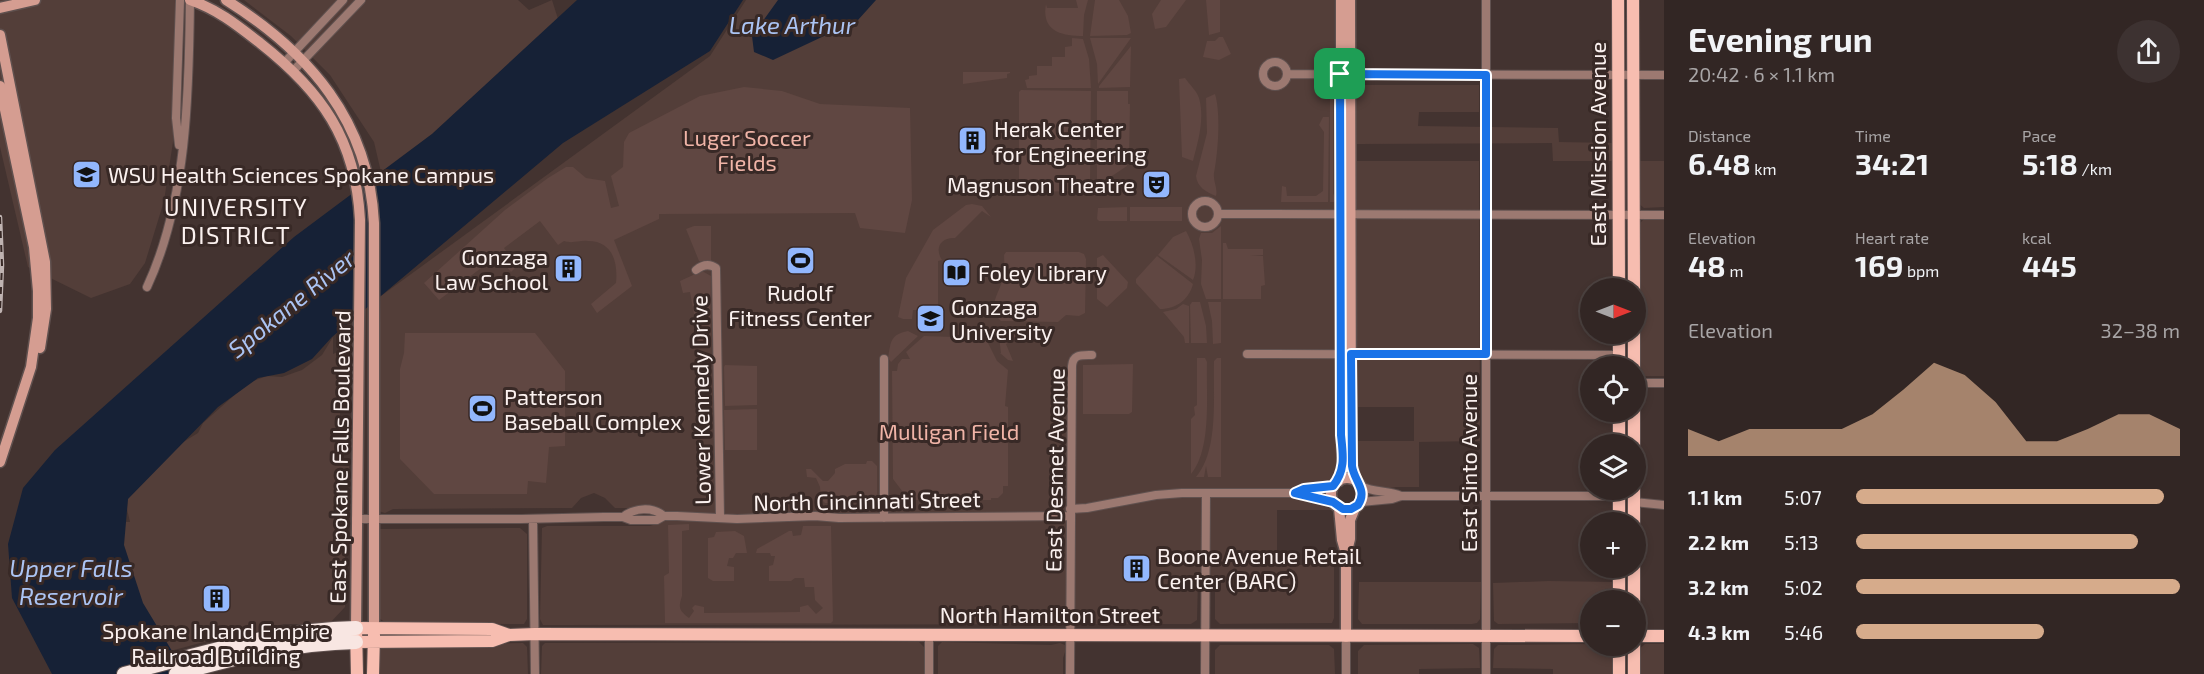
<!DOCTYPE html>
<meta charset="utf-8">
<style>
:root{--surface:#322624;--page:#3d3231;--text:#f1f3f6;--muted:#a8a5a6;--line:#4d4341;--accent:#d6ab8b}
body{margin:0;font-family:"Exo 2",sans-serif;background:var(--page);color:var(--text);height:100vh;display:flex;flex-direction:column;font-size:22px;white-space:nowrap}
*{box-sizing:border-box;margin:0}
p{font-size:20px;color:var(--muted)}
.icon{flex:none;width:33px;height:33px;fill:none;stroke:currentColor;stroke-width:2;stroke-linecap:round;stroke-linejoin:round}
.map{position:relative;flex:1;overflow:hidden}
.side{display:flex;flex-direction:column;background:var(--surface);width:540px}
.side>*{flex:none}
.needle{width:39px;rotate:90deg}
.fabs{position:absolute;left:1580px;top:278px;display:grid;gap:12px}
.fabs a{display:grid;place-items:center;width:66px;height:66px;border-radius:50%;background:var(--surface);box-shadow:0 3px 9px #0003,0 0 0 2px var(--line);font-size:30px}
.pin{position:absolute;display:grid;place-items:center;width:51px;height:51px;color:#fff;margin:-26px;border-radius:12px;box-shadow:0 3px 9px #0006}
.round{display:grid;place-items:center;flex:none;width:63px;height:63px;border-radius:32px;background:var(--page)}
.summary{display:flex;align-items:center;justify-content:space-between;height:102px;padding:0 24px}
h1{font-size:33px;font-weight:700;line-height:45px}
.metrics{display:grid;grid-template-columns:repeat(3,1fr);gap:9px;height:102px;padding:6px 24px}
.metrics div{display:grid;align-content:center}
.metrics b{font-size:30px;font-weight:700}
.metrics small{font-size:16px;font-weight:400}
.metrics p{font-size:16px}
.chart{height:168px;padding:12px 24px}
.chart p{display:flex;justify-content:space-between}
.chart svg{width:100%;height:108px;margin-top:6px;fill:var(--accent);opacity:.7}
ul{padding:0 24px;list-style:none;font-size:20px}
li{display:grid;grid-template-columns:96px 72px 1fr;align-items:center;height:45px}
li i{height:15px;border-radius:8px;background:var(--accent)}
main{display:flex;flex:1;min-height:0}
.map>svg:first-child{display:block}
.built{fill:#533e39;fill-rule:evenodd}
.green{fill:#604742}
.water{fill:#162136}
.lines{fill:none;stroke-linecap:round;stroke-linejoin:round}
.street-casing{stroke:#60514f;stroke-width:10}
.secondary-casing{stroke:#60514f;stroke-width:13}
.primary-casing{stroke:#60514f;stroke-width:14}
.highway-casing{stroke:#60514f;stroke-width:16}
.street{stroke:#9c7971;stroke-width:8}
.secondary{stroke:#d59d91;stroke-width:10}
.primary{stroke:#f7bdb0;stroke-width:12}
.highway{stroke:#f8e6e2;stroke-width:14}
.rail-casing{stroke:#bfb3b1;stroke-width:4.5}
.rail{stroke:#382926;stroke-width:2;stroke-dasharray:7;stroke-linecap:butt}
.route-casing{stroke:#fff;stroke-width:12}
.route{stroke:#1a73e8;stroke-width:8}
.labels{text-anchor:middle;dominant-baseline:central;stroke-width:6;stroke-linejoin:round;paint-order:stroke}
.poi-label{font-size:22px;fill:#fbf1ef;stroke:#382926;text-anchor:start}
.park-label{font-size:22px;fill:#f0b4a7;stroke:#382926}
.street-label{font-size:22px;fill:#fbf1ef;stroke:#382926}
.water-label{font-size:24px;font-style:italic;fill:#abc4f4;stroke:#382926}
.neighbourhood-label{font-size:24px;letter-spacing:1.5px;fill:#fbf1ef;stroke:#382926}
</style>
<main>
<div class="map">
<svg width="1664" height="674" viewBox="0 0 1664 674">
<rect width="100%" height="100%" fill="#433330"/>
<!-- built -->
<path class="built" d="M0 0H175L173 142 164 201 145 263 130 284 91 298 28 267 0 147Z
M244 0H518L529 10 552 0 558 19 432 134 381 172 374 142 330 75 291 36Z
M746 0H1334V85H1479V112H1419L1418 126 1558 128 1559 142 1614 143V161H1553L1552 143 1357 144V161H1479L1480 441 1419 442V487H1396L1379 490 1365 485 1356 476H1336V510H1277V565H1334V618L1332 623 1220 624 1215 619V580H1198L1197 620 1191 624 543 625 540 619 542 528 547 526H650L659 523V508H615L605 498 594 493 581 498 572 508 393 509 385 513 378 511 377 402 381 296 710 56ZM1358 407H1414V441H1358Z
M1638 161H1664V207L1644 208 1638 203Z
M1643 220H1664V376H1643L1638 370V225Z
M333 337V354L344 349 340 403V456L349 465V497L345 515V607L329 624H284L241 636 215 639 96 671 50 522H130L127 509 128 496 180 444 198 433 203 423 248 383 267 376 282 377 302 370 322 355Z
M520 528 527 534V619L524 624 386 623 379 618 378 531 380 529Z
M1549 581 1615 582V600H1590V623L1498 624 1494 621 1493 583Z
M1359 582H1481L1480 619 1477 623 1472 624H1362L1358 619Z
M919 642 924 647V674H541L542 646 545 643Z
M942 642 1051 645 1060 643 1065 645 1066 649 1063 658V674H938V646Z
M523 643 527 647 528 674H377L378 649 383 646Z
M1473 644 1479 648 1480 668 1419 669V674H1358V651L1364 645Z
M1590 644 1611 645 1614 648 1615 674H1553V669L1493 668 1494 649 1498 645Z
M1645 644H1664V674H1639V649Z
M1220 645H1329L1334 649 1335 674H1215V650Z"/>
<!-- green -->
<path class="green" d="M1076 0H1088L1084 15 1083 36C1061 36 1041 31 1046 4L1047 8H1078Z
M1095 0H1119L1128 16 1131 33 1127 35 1090 36Z
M1161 0H1186L1166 27 1155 29 1152 14Z
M1206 0H1220V32L1209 35Z
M1219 37H1223L1231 54 1219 60 1203 57 1207 41H1215Z
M1072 38 1083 39 1089 59 1091 88H1027L1025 80 1029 79V76L1037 75V66H1052V57H1065V47L1072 46Z
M1090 38H1131L1098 84 1097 64Z
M1131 46 1130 87 1099 88V86Z
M963 72H1010V73L1007 74V78L963 84Z
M1185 78C1189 84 1197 91 1199 98 1205 119 1198 141 1193 161L1182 157 1179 79Z
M744 87 782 91 820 104 910 108 912 200 905 233 860 228 855 213 659 214V219L614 240 632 286 597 313 591 304 616 283C618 263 613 241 588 241 579 240 573 244 564 241L558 245 540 221 504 248 517 266 511 272 505 265 500 268 493 259 439 300 424 283 505 210 548 178 566 167H573L586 178 605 181 611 208 619 206 611 176 623 167 624 142 629 133 700 96Z
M1021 90 1091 91 1090 186 1088 191 1019 192V92Z
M1330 90 1336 91 1333 99V193L1336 200 1334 202H1330Z
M1097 91H1128V104H1130L1129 162H1127V166L1097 186Z
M1215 94C1221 113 1218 153 1214 173 1213 182 1218 188 1216 196 1206 192 1197 187 1196 176L1207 133 1206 98Z
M1323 117H1329L1328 202H1281L1282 186 1286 187 1287 196H1316L1323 191 1324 132 1319 125Z
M972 204 982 206 991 217 982 211 955 238C941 237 934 248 942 260L938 261V317H928V310H913L912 319H903L898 317 906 278 933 230 966 205Z
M1127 207V221H1099L1097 219 1098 208Z
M1130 207H1182V221H1130Z
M694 226H711V261H699L686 229Z
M1221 226V299H1206L1201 284 1202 260 1199 239 1201 233H1212Z
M1186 231C1194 245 1199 266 1193 280L1158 255 1173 237Z
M1223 243H1226L1228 249H1263V255H1250L1263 256 1265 285 1261 286V299H1223Z
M1006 252H1079L1084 254 1086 259 1085 313 1079 316 1066 315 1058 322 1001 321C985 307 1001 291 1004 275 1005 269 1004 262 1004 255Z
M1103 255 1128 282 1127 288 1107 307 1097 299V258Z
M1157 256 1193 284C1189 299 1177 309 1160 309L1136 283V279Z
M702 271 711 276 710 340 705 347 700 348 690 292 683 293 680 281Z
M1192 302H1200L1206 326 1207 343H1191L1190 305Z
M1208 302H1221V343L1213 344 1212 321Z
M1183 304 1189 306V343H1185L1184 337 1163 312 1176 309Z
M1035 329 1036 331 1047 329V336H1021L1006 344 1013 361 1008 360 1000 353H1001L999 337C1009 327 1022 329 1035 329Z
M908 331 918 336 891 362 888 358C891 341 890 335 908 331Z
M405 333H535L565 371V446L549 447 546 483 528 481 527 494H434L400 459V369L404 353Z
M924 336 982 338 988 343 997 361 1008 370 1005 406 1008 407V486H1003V493L998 498H991V500H909L893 479 892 371H897L898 364 902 359H910L906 352Z
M1197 358H1205L1207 362C1206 395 1212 449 1191 474V419L1195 415 1194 407 1197 405Z
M1217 358H1221V477H1208L1206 466 1204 477H1196C1219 450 1213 396 1214 361Z
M1133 364 1132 412 1129 414H1083V365Z
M725 365 757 366V405L725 406 724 367Z
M757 409V450H725L724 410Z
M867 461H872L877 466V494L874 503H825L821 499 820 487 816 478 807 477 806 469H811L823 481H828L835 473V469L845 464H866Z
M689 524V530L682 531V596C678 608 679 610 689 618L694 611 692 608 695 605 704 607V613L800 612V607L808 605 816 614 823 608 815 600 814 587H805L804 578H795L791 581H769V566L773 565 775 556H771L770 553H756L757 549 789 531H792L793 536 801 535 803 526H831L833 621 831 623H665L664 576 669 573 668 525Z
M735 531 744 536 747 553H736L733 558H729L727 566 734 567V581H713L708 578V538L714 537 716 532Z"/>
<!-- water -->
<path class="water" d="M577 0H743L710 51 563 143 332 337 312 359 284 373 258 378 218 407 128 499 124 545 143 603 175 656 196 674H52L12 598 8 544 23 488 55 450 294 237 432 134Z
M778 0H876L858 20 773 60 754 52 752 36Z"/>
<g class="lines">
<defs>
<path id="street" d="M285 62 343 0
M1263 74a12 12 0 1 1 24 0a12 12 0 1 1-24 0Z
M294 70 361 0
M1287 74 1664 75
M179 145 176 118 180 0
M1192 214a13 13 0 1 1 26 0a13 13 0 1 1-26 0Z
M1219 214 1664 215
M696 270C702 265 709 263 716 268L720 517
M147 287C187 201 189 94 190 0
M1247 354 1619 355
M884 359V518
M1635 383H1664
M1361 486C1374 493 1387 490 1401 496
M1295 493 1304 489 1333 486
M1361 502 1392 499 1401 496H1619
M1634 502 1664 505
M1070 509 1087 508 1156 495 1182 493H1295L1333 502
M623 517C634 508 652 506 664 516
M356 519H521L604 517H623L631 520H657L664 516H677L737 519 815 516 839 518 1070 516
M533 519 535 674
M1346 637V674
M929 674V635
M1070 674 1072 366C1073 354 1081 355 1092 355
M1205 674 1206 493
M1486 674V0"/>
<path id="secondary" d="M190 0C217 9 237 25 260 43 321 91 356 139 360 220L356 628
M226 0C309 52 369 121 374 223V628
M1350 0 1351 456 1355 480
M0 8 35 0
M0 35 45 262 46 309 40 348
M0 86 34 247 38 291V318L31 367 0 462
M1331 494a16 16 0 1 1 32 0a16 16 0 1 1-32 0Z
M1339 481 1343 462 1341 435V0
M1339 508 1342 540 1346 554
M1346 637V555L1350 539V520L1355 508"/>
<path id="primary" d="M1618 0 1619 288
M1633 0 1634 288
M1619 333V366
M1634 366V333
M1619 411V444
M1634 444V411
M1619 522V489
M1634 522V489
M1634 567V600
M1619 600V567
M1635 636H1664
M356 642 492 641 509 635 535 634 1590 636
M1619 645V674
M1634 645V674
M357 674 356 628 492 629 509 635
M373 674 374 635"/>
<path id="highway" d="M124 674C201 654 276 629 356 628
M176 674C235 658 294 643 356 642"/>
</defs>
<!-- street casing -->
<use href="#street" class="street-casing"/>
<!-- secondary casing -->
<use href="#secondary" class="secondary-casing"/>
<!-- primary casing -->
<use href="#primary" class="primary-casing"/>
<!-- highway casing -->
<use href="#highway" class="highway-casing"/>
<!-- street -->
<use href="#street" class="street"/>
<!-- secondary -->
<use href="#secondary" class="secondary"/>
<!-- primary -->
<use href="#primary" class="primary"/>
<!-- highway -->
<use href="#highway" class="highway"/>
<defs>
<path id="rail" d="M0 217 2 265 0 311"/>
</defs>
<!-- rail casing -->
<use href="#rail" class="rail-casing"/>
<!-- rail -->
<use href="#rail" class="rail"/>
</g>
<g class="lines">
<defs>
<path id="route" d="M1340 74 1486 75V354H1351L1352 466C1354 481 1368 490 1358 505L1351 509H1343L1333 502 1295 493 1304 489 1333 486C1346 470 1343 454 1341 435Z"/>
</defs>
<!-- route casing -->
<use href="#route" class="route-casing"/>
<!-- route -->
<use href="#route" class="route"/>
</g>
<!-- icons -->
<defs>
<symbol id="building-square" viewBox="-11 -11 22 22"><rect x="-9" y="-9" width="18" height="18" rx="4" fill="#92b7fd" stroke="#382926"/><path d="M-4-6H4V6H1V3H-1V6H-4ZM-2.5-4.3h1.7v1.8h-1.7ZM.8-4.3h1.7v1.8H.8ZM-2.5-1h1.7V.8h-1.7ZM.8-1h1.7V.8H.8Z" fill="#111"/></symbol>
<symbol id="university-square" viewBox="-11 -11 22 22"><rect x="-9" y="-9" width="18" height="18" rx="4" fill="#92b7fd" stroke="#382926"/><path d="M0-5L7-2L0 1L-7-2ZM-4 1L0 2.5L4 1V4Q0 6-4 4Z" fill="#111"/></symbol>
<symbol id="theatre-square" viewBox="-11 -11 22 22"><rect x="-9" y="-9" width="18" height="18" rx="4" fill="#92b7fd" stroke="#382926"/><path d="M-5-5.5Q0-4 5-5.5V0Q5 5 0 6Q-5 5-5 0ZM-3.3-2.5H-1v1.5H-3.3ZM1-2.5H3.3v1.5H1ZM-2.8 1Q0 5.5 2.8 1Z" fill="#111"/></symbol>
<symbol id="stadium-square" viewBox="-11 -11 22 22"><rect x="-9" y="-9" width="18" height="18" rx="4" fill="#92b7fd" stroke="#382926"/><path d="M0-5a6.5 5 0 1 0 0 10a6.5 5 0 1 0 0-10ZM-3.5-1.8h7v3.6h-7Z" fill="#111"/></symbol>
<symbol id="library-square" viewBox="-11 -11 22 22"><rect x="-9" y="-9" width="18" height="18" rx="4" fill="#92b7fd" stroke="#382926"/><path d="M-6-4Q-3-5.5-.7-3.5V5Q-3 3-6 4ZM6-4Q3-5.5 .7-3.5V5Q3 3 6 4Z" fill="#111"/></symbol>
</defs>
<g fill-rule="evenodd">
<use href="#building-square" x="956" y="124" width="33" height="33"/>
<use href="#university-square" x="70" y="158" width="33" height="33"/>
<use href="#theatre-square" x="1140" y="168" width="33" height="33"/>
<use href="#stadium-square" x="784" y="244" width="33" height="33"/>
<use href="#building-square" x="552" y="252" width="33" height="33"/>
<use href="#library-square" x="940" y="256" width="33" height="33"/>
<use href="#university-square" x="914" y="302" width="33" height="33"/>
<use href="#stadium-square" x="466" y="392" width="33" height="33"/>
<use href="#building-square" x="1120" y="552" width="33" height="33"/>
<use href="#building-square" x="200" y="582" width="33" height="33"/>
</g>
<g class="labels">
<!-- poi labels -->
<g class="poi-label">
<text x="994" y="128">Herak Center<tspan x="994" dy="25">for Engineering</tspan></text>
<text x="108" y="174">WSU Health Sciences Spokane Campus</text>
<text x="1135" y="184" text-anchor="end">Magnuson Theatre</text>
<text x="548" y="256" text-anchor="end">Gonzaga<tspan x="548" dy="25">Law School</tspan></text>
<text x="978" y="272">Foley Library</text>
<text x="800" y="292" text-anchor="middle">Rudolf<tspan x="800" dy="25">Fitness Center</tspan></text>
<text x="951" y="306">Gonzaga<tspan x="951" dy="25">University</tspan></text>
<text x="504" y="396">Patterson<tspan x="504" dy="25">Baseball Complex</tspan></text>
<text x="1157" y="555">Boone Avenue Retail<tspan x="1157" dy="25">Center (BARC)</tspan></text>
<text x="216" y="630" text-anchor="middle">Spokane Inland Empire<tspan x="216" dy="25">Railroad Building</tspan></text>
</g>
<!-- park labels -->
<g class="park-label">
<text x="747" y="137">Luger Soccer<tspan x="747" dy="25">Fields</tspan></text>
<text x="949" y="431">Mulligan Field</text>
</g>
<!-- street labels -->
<g class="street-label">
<text transform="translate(1597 144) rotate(-90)">East Mission Avenue</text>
<text transform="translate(700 400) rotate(-91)">Lower Kennedy Drive</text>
<text transform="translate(339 457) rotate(-89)">East Spokane Falls Boulevard</text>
<text transform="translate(1468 463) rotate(-90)">East Sinto Avenue</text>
<text transform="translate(1054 470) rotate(-89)">East Desmet Avenue</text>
<text transform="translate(867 500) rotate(-1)">North Cincinnati Street</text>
<text x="1050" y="614">North Hamilton Street</text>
</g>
<!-- water labels -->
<g class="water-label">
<text x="792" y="24">Lake Arthur</text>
<text transform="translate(291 303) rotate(-39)">Spokane River</text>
<text x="71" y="567">Upper Falls<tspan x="71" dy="28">Reservoir</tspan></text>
</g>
<!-- neighbourhood labels -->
<g class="neighbourhood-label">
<text x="236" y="206">UNIVERSITY<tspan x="236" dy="28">DISTRICT</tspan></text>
</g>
</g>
</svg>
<div class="fabs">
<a><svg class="needle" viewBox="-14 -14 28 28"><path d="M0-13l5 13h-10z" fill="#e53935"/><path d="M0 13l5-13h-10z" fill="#a8a5a6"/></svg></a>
<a><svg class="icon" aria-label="locate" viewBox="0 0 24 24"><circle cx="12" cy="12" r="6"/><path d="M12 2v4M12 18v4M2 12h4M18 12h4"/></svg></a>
<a><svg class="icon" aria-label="layers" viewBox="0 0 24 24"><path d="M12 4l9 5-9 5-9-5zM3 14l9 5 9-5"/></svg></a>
<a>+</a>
<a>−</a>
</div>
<div class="pin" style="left:1340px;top:74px;background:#1e9e55"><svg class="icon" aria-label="arrive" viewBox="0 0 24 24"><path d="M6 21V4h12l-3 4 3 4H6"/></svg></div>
</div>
<section class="side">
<div class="summary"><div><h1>Evening run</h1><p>20:42 · 6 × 1.1 km</p></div><a class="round"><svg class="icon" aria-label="share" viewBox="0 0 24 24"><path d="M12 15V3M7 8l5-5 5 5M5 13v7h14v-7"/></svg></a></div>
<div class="metrics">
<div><p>Distance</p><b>6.48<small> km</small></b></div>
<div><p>Time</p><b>34:21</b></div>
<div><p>Pace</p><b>5:18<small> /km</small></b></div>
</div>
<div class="metrics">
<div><p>Elevation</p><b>48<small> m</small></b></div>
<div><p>Heart rate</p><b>169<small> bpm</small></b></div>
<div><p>kcal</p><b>445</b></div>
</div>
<div class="chart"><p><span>Elevation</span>32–38 m</p>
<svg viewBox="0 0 160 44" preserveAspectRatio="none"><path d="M0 44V33L10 38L20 33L30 33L40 33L50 33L60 27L70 17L80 6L90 11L100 22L110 38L120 38L130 33L140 27L150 27L160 33V44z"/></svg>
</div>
<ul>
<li><b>1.1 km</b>5:07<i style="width:95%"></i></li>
<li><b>2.2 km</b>5:13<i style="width:87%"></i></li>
<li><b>3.2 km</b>5:02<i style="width:100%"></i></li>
<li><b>4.3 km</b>5:46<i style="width:58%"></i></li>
</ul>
</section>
</main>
